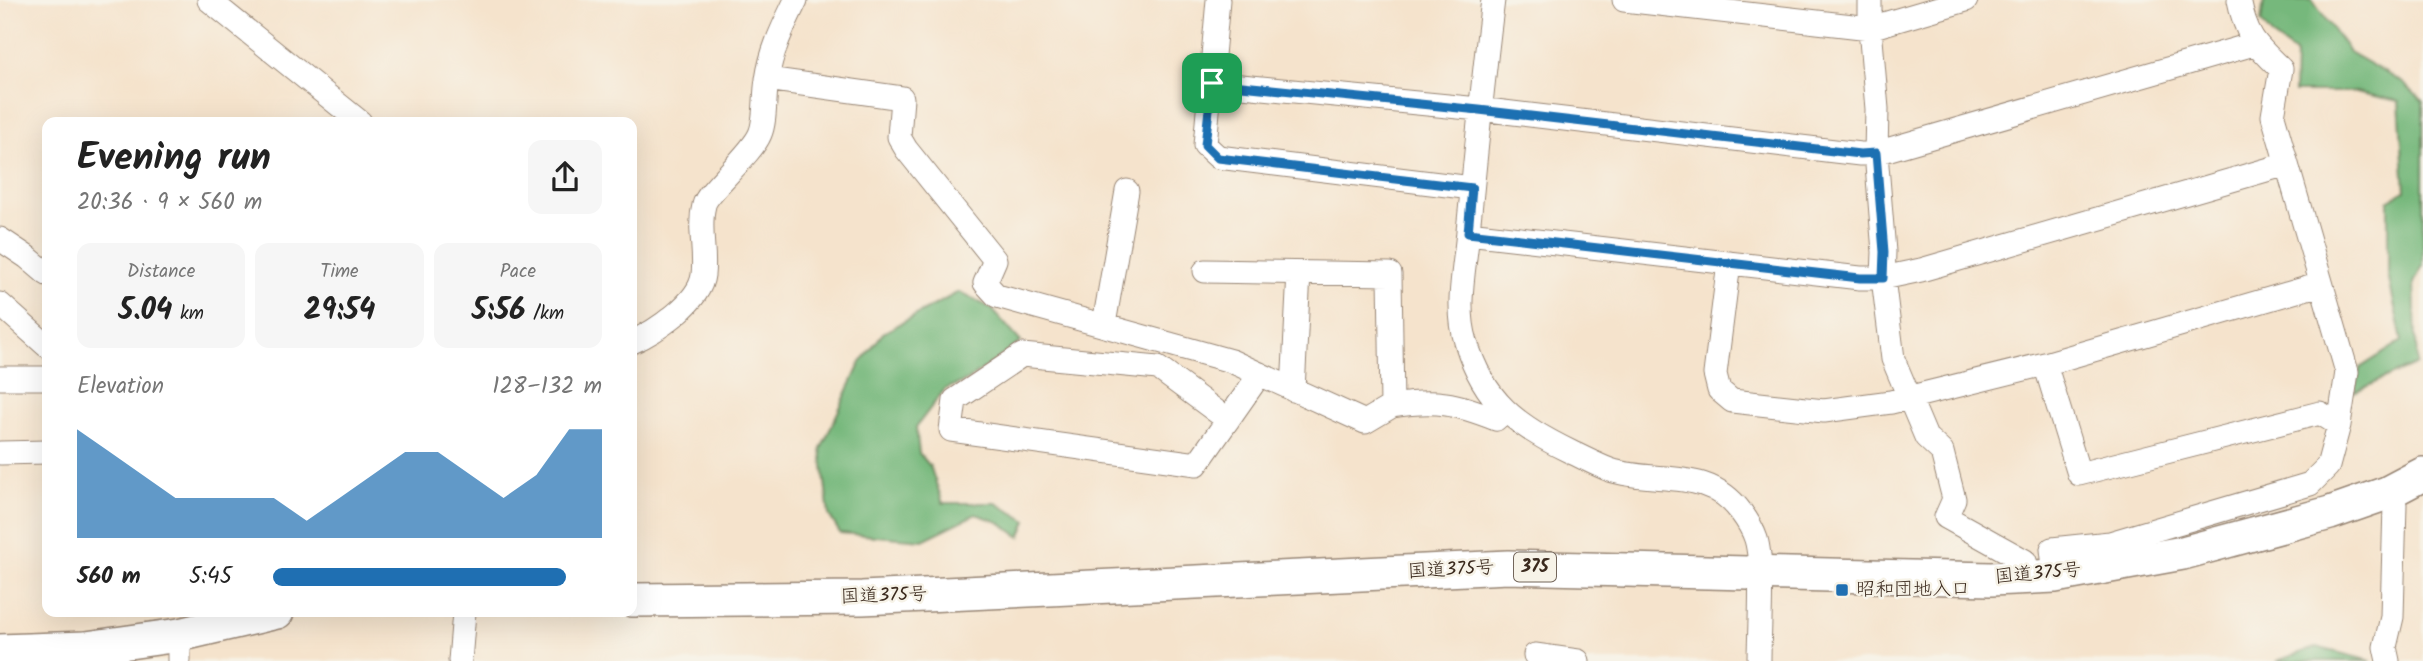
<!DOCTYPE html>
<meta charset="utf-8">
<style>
:root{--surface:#fff;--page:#f6f6f6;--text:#222;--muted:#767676;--accent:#1f6fb2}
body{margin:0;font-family:Kalam,"Klee One",sans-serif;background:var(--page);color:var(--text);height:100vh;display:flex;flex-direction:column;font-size:26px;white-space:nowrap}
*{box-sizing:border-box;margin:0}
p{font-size:23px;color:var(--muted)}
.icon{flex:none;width:38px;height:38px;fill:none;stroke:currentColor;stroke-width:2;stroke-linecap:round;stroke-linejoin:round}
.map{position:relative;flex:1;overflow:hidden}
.details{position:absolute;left:42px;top:117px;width:595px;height:500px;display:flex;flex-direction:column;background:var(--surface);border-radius:14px;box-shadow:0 7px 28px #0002}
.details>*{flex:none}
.pin{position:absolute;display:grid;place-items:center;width:60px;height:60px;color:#fff;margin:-30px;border-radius:14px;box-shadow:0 4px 10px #0006}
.round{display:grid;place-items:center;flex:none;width:74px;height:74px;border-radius:14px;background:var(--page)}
.summary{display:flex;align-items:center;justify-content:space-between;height:119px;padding:0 35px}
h1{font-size:38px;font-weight:800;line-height:52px}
.figures{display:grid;grid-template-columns:repeat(3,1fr);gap:10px;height:119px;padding:7px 35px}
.figures div{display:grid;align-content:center;border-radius:14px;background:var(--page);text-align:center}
.figures b{font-size:30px;font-weight:800}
.figures small{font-size:19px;font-weight:400}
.figures p{font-size:19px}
.chart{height:196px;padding:14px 35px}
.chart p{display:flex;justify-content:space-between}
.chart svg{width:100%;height:126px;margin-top:7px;fill:var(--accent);opacity:.7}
ul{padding:0 35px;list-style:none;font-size:23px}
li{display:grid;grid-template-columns:112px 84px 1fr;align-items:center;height:52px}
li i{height:18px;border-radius:9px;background:var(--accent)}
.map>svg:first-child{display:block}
.forest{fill:#76b87b;stroke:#58714c;stroke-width:2}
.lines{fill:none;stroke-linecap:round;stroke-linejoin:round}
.minor-casing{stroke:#988675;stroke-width:25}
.highway-casing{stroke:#988675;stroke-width:36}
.minor{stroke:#fff;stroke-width:23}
.highway{stroke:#fff;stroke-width:33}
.route-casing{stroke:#fff;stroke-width:14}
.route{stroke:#1f6fb2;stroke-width:9}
.poi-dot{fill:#1f6fb2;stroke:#f7f3e8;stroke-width:2.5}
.labels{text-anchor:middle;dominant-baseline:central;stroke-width:5;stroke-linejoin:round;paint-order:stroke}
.shield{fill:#f7f3e8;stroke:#73665b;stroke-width:2}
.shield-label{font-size:18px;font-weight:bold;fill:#3b2a1e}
.street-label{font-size:19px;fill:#3b2a1e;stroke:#f7f3e8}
.poi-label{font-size:19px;fill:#3b2a1e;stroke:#f7f3e8;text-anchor:start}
</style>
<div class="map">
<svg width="2423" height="661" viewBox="0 0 2423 661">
<rect width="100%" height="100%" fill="#f7f3e8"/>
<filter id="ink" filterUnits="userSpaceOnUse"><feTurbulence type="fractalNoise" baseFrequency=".0143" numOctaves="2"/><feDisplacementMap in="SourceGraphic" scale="14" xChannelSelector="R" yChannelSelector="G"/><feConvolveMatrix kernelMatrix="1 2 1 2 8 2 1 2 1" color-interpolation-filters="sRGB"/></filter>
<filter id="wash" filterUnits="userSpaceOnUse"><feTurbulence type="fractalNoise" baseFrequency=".00686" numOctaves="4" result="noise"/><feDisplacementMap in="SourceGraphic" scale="28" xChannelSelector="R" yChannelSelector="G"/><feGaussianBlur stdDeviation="1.57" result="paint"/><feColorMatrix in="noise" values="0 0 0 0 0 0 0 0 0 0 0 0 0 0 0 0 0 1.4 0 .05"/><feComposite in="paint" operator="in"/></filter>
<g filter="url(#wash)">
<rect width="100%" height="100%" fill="#f5e3cc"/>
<!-- forest -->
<path class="forest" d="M2264 0H2312L2349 52 2403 83 2423 101V265L2414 283 2417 364 2354 392 2360 368 2402 341 2388 275V201L2405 191 2399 101 2355 92H2294L2295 53 2273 37 2261 22Z
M959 292 991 308 1021 342 966 381 945 389 916 427 919 453 930 466 943 503H996L1027 521 1020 537 999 522 976 514 923 540 840 533 829 515 821 449 860 364 883 333Z
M2316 647 2371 661H2277Z"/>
</g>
<g filter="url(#ink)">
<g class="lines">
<defs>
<path id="minor" d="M209 0 360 122
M1218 0 1205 145 1218 157 1472 188
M1493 0C1483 77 1476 154 1468 231 1465 268 1455 306 1466 342 1484 402 1517 426 1571 452 1584 458 1597 465 1610 470 1657 485 1707 466 1741 512 1747 520 1753 530 1756 539 1764 567 1759 630 1759 661
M1624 0 1870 28 1966 0
M1870 0V28L1877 109 1876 153 1884 252 1883 278 1893 359 1926 437 1942 452 1954 499 1946 517 2025 561 2030 577
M767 79 902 98 899 137 906 149 995 260 985 283 997 296 1231 361 1365 422 1392 406 1390 274 1205 271
M1211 83 1479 109 1860 154 1876 153 2254 44
M1468 233 1860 278H1883L1921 270 2287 164
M0 239 27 257 47 274
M1729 263 1715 374 1719 390 1732 401 1824 411 1891 402 2045 364 2321 284
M0 304 47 346
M1104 324 1127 191
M632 342C655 332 700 302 703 275 706 251 698 228 704 205 707 191 752 154 760 134 766 121 764 95 767 80 771 51 783 27 796 0
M2045 364 2079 474 2320 413 2339 425
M0 378H47
M1293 390 1299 273
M1392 406C1436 399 1455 403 1496 419L1504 411
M1228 420 1158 368 1022 355 955 400 951 430 1197 464 1260 374
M0 453 47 452
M2387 493 2395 504 2392 617 2385 647 2388 661
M2055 576 2052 549 2110 543 2310 484 2328 466 2339 425 2347 372 2273 116 2281 69C2255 44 2246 36 2239 0
M1535 655 1578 661
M179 661V635
M460 661 464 612"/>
<path id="highway" d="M632 600 862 598 1508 567 1991 579 2055 576 2183 553 2330 513 2387 493 2423 474
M0 651 86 648 179 635 277 612"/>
</defs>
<!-- minor casing -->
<use href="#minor" class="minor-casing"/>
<!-- highway casing -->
<use href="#highway" class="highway-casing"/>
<!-- minor -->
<use href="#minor" class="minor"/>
<!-- highway -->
<use href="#highway" class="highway"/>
</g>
</g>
<g class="lines" filter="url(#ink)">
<defs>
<path id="route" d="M1212 83 1479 110 1860 154 1876 153 1884 252 1883 278H1860L1468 233 1472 188 1218 158 1205 145Z"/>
</defs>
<!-- route casing -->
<use href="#route" class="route-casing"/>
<!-- route -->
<use href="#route" class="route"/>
</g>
<!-- markers -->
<rect class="poi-dot" x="1835" y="583" width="14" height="14" rx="3.5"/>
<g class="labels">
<!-- shield labels -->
<rect class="shield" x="1514" y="552.5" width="42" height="29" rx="5"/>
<g class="shield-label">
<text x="1535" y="567">375</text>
</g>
<!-- street labels -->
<g class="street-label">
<text transform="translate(1451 570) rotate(-3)">国道375号</text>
<text transform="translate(2038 574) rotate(-5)">国道375号</text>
<text transform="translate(884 596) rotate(-2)">国道375号</text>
</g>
<!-- poi labels -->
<g class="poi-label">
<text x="1856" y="590">昭和団地入口</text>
</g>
</g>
</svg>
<div class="pin" style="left:1212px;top:83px;background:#1e9e55"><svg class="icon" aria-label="arrive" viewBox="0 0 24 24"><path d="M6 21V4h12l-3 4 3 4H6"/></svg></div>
<section class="details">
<div class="summary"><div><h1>Evening run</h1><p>20:36 · 9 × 560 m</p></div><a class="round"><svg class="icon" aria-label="share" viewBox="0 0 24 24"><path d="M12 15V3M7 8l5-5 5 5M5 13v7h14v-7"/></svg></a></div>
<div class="figures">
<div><p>Distance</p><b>5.04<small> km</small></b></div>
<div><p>Time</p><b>29:54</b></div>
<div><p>Pace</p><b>5:56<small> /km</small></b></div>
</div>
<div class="chart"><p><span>Elevation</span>128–132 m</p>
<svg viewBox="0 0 160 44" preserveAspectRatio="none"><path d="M0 44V6L10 14L20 22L30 30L40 30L50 30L60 30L70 38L80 30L90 22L100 14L110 14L120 22L130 30L140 22L150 6L160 6V44z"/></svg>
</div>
<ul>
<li><b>560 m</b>5:45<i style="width:89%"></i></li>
</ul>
</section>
</div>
